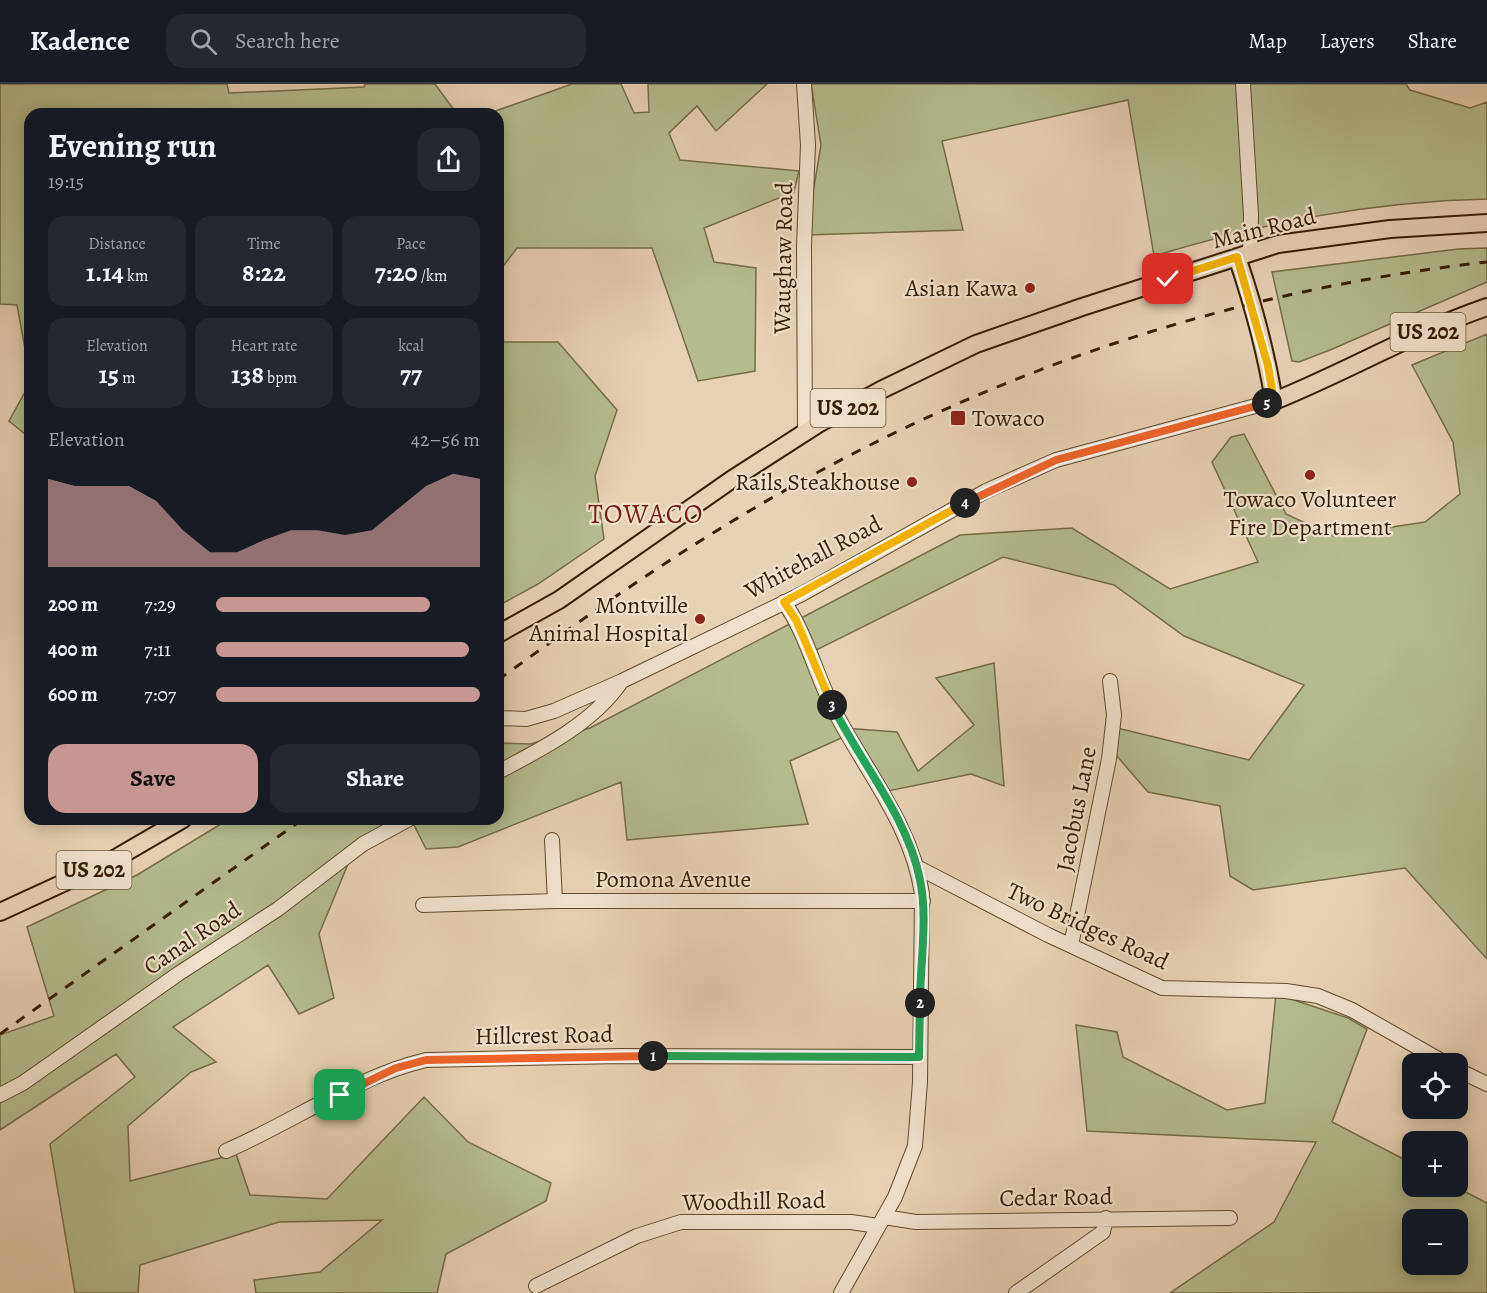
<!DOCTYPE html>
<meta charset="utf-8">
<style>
:root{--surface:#171b24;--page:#242831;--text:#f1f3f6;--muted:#9ea1a6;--line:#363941;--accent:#c59692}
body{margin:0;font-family:Alegreya,serif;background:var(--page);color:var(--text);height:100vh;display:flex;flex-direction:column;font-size:22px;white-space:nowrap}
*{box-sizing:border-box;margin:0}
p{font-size:20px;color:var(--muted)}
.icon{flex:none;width:33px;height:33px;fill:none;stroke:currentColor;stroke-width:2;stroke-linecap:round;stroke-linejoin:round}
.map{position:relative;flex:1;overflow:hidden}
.details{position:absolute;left:24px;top:24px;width:480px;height:717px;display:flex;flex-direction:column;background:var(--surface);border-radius:18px;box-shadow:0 3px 15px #0003}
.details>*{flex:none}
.tools{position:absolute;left:1402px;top:969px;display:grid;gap:12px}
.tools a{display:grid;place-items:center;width:66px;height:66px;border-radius:12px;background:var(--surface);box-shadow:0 3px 15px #0003;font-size:30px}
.pin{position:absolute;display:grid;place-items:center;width:51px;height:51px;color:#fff;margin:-26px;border-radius:12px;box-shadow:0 3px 9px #0006}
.km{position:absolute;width:30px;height:30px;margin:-15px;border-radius:50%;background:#222;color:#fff;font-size:16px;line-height:30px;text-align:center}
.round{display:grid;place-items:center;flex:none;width:63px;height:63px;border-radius:18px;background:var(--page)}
.overview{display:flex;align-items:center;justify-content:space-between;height:102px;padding:0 24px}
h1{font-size:33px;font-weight:600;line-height:45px}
.figures{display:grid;grid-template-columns:repeat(3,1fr);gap:9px;height:102px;padding:6px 24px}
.figures div{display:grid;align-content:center;border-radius:15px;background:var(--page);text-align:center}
.figures b{font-size:26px;font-weight:600}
.figures small{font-size:16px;font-weight:400}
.figures p{font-size:16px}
.chart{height:168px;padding:12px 24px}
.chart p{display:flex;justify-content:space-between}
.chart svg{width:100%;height:108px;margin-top:6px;fill:var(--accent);opacity:.7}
.primary-button{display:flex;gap:12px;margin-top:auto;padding:12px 24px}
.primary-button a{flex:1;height:69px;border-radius:18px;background:var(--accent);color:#111;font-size:24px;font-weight:600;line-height:69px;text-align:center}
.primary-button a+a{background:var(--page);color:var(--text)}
ul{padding:0 24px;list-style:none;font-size:20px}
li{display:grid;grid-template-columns:96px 72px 1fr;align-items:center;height:45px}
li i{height:15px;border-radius:8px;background:var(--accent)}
header{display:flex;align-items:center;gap:36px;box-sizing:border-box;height:84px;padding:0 30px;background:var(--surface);border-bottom:2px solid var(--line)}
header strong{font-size:28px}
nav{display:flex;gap:33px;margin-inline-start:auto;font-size:21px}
.search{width:420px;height:54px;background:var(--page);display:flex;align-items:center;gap:15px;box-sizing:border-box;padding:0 21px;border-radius:18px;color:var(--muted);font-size:22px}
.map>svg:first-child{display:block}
.green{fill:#b4bc8e;stroke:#766e49;stroke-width:1.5;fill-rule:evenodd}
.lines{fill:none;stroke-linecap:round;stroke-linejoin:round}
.minor-casing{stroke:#634c30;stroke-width:16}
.major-casing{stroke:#371f04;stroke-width:20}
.minor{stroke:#efe1ce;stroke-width:14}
.major{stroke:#e7d1b4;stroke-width:16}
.rail{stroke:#371f04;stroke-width:3;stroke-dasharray:10 10;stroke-linecap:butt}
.split-1-casing{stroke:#fff;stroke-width:12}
.split-2-casing{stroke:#fff;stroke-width:12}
.split-3-casing{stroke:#fff;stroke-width:12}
.split-4-casing{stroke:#fff;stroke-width:12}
.split-5-casing{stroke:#fff;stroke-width:12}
.split-6-casing{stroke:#fff;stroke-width:12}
.split-1{stroke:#f0652b;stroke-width:8}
.split-2{stroke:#22a559;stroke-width:8}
.split-3{stroke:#22a559;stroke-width:8}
.split-4{stroke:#f5b400;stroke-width:8}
.split-5{stroke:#f0652b;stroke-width:8}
.split-6{stroke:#f5b400;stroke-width:8}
.poi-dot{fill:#8f2418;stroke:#efe1ce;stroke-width:2}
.labels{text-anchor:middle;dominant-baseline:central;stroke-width:4.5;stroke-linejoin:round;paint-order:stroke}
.shield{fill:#efe1ce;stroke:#6e5941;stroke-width:1.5}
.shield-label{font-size:22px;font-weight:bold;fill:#371f04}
.street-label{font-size:24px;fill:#371f04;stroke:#efe1ce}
.poi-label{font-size:24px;fill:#371f04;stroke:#efe1ce;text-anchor:end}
.quarter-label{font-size:27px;letter-spacing:1.5px;fill:#7a1f14;stroke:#efe1ce}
</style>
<header>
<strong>Kadence</strong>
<div class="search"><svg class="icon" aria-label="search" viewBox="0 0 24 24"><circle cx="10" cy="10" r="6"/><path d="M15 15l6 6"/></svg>Search here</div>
<nav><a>Map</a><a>Layers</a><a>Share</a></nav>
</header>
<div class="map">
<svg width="1487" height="1209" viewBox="0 0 1487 1209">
<rect width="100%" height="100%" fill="#e7d1b4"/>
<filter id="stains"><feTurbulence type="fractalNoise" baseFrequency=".00333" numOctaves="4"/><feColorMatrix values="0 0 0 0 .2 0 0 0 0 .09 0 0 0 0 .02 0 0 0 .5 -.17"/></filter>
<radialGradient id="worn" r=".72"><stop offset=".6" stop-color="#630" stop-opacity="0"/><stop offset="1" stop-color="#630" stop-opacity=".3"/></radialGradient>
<!-- green -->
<path class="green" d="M0 0H227L229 9 364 3 365 0H435L457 30H30V292L17 221 0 220Z
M572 0H621L634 29 649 28 648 0H767L716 47 697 22 669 49 680 76 799 87 794 108 704 144 714 178 756 184 755 287 698 297 652 164H517L498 189V30H487Z
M811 0H1406L1410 6 1470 24 1487 18V115C1369 118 1266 138 1154 172L1128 16 942 57 963 146 806 151 821 61Z
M1487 164V198L1330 266 1299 278 1292 277 1272 188 1458 165Z
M498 236 504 258H558L617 326 595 392 604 455 538 500 498 522Z
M1487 250V875L1405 784 1253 806 1230 792 1220 722 1148 708 1116 671 1117 644 1249 676 1304 601 1184 552 1114 501 1003 473 806 571 844 644 897 648 918 687 974 641 936 594 994 579 1004 702 971 690 883 708 848 651 790 677 808 740 627 756 621 698 458 763 426 765 411 735 353 768 319 850 334 914 299 930 268 881 173 943 216 978 191 988 128 1042 130 1097 236 1070 250 1111 327 1115 424 1013 468 1058 551 1099 546 1117 446 1170 437 1209H256L254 1196 320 1188 382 1136 279 1138 140 1181 138 1209H75L50 1060 135 993 116 970 0 1046V951L54 932 27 843 137 791 229 735H498V659L530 660 590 644 960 451 1072 444 1170 505 1258 478 1212 378 1231 353 1244 350 1286 430 1333 452 1425 438 1460 410 1453 358 1412 281Z
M30 299V354L9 337Z
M1276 910 1348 934 1367 945 1332 1038 1413 1080V1102L1456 1103 1487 1119V1209H1170L1274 1138 1316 1058 1087 1047 1076 941 1117 948 1123 973 1227 1026 1265 1019ZM1413 1136H1458V1180H1413Z"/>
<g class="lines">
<defs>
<path id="minor" d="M804 0 808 61 804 162 805 349
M1243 0 1251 131 1250 169
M784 518C806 549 815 588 832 622 863 684 912 740 922 810L920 998 915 1062 895 1113 841 1209
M498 634 526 635 554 627 622 597 802 510 986 407 1056 376 1274 317
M498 688C542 665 593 639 621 598
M552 756 555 817
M917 783 1048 851 1162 904 1286 907 1318 912 1352 926 1447 980
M423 821 555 817H923
M1071 861 1109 675 1114 631 1110 597
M1458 986 1487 1000
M0 1011 23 999 178 890 278 825 363 760 409 735
M226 1067C293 1038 355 993 426 976L622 972 919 973
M884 1133 916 1138 1230 1134
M536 1202 637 1152 681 1138H851L878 1142
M1016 1209 1103 1148 1106 1134"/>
<path id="major" d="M1237 173C1253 220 1266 268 1274 317 1346 288 1414 248 1487 223
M498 550 559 516 731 396 818 340 881 306 976 260 1082 223 1278 160 1390 145 1487 139
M0 828 111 777 183 735"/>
</defs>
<!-- minor casing -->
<use href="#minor" class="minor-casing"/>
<!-- major casing -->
<use href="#major" class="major-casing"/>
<!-- minor -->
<use href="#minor" class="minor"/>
<!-- major -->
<use href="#major" class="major"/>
<!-- rail -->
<path class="rail" d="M498 596C566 547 634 498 705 454 948 302 1203 210 1487 178
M0 950 303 735"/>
</g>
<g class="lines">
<defs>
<path id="split-1" d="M340 1011 396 984 426 976 653 972"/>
<path id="split-2" d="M653 972 919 973 920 919"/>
<path id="split-3" d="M832 621C860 678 908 733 920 796 928 833 920 881 920 919"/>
<path id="split-4" d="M832 621 796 536 784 518 965 419"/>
<path id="split-5" d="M965 419 1056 376 1267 319"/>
<path id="split-6" d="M1168 195 1237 173 1268 282 1274 317 1267 319"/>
</defs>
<!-- split-1 casing -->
<use href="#split-1" class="split-1-casing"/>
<!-- split-2 casing -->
<use href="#split-2" class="split-2-casing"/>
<!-- split-3 casing -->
<use href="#split-3" class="split-3-casing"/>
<!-- split-4 casing -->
<use href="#split-4" class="split-4-casing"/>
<!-- split-5 casing -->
<use href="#split-5" class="split-5-casing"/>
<!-- split-6 casing -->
<use href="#split-6" class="split-6-casing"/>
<!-- split-1 -->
<use href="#split-1" class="split-1"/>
<!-- split-2 -->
<use href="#split-2" class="split-2"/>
<!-- split-3 -->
<use href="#split-3" class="split-3"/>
<!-- split-4 -->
<use href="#split-4" class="split-4"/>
<!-- split-5 -->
<use href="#split-5" class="split-5"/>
<!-- split-6 -->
<use href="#split-6" class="split-6"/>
</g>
<!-- markers -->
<g class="poi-dot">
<circle cx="1030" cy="204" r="6"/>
<rect x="950" y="326" width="16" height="16" rx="3"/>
<circle cx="1310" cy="391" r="6"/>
<circle cx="912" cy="398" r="6"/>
<circle cx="700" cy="535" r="6"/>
</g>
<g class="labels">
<!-- shield labels -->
<g class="shield">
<rect x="1390.5" y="229" width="75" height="38" rx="4.5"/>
<rect x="810.5" y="305" width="75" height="38" rx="4.5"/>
<rect x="56.5" y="767" width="75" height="38" rx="4.5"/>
</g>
<g class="shield-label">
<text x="1428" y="248">US 202</text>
<text x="848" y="324">US 202</text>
<text x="94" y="786">US 202</text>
</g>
<!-- street labels -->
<g class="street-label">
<text transform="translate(1264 144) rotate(-14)">Main Road</text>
<text transform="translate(783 174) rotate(-89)">Waughaw Road</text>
<text transform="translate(813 473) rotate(-28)">Whitehall Road</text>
<text transform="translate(1076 725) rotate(-79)">Jacobus Lane</text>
<text x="673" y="795">Pomona Avenue</text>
<text transform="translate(1088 842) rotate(25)">Two Bridges Road</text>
<text transform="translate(192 854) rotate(-34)">Canal Road</text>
<text transform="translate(544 951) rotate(-1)">Hillcrest Road</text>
<text transform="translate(1056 1113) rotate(-1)">Cedar Road</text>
<text transform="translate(754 1117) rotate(-1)">Woodhill Road</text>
</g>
<!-- poi labels -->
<g class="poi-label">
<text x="1018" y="204">Asian Kawa</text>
<text x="972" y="334" text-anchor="start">Towaco</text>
<text x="900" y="398">Rails Steakhouse</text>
<text x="1310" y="415" text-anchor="middle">Towaco Volunteer<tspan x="1310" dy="28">Fire Department</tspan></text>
<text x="688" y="521">Montville<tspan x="688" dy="28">Animal Hospital</tspan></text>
</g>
<!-- quarter labels -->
<g class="quarter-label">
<text x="646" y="430">TOWACO</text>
</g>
</g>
<rect width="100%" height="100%" filter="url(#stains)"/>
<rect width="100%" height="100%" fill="url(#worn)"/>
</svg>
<div class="tools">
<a><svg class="icon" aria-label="locate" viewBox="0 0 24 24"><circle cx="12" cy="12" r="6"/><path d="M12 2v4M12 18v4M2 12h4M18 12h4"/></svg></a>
<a>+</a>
<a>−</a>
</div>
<div class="pin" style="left:340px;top:1011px;background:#1e9e55"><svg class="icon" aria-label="arrive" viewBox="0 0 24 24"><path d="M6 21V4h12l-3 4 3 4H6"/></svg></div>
<div class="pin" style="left:1168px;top:195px;background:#d93025"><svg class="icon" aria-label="check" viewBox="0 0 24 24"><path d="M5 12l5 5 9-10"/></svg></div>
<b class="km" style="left:653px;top:972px">1</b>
<b class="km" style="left:920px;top:919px">2</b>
<b class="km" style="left:832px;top:621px">3</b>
<b class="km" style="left:965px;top:419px">4</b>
<b class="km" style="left:1267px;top:319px">5</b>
<section class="details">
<div class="overview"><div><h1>Evening run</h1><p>19:15</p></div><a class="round"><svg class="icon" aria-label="share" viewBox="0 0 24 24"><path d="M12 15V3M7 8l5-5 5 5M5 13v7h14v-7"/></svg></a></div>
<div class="figures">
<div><p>Distance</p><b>1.14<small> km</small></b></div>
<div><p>Time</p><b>8:22</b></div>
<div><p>Pace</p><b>7:20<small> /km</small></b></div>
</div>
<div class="figures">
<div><p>Elevation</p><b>15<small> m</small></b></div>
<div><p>Heart rate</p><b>138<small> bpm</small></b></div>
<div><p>kcal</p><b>77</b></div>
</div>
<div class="chart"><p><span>Elevation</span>42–56 m</p>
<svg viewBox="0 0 160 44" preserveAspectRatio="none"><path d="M0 44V8L10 11L20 11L30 11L40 17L50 29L60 38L70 38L80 33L90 29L100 29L110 31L120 29L130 20L140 11L150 6L160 8V44z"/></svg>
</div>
<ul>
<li><b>200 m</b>7:29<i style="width:81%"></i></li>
<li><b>400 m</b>7:11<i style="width:96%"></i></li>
<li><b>600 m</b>7:07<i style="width:100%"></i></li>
</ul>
<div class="primary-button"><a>Save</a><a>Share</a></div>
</section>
</div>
